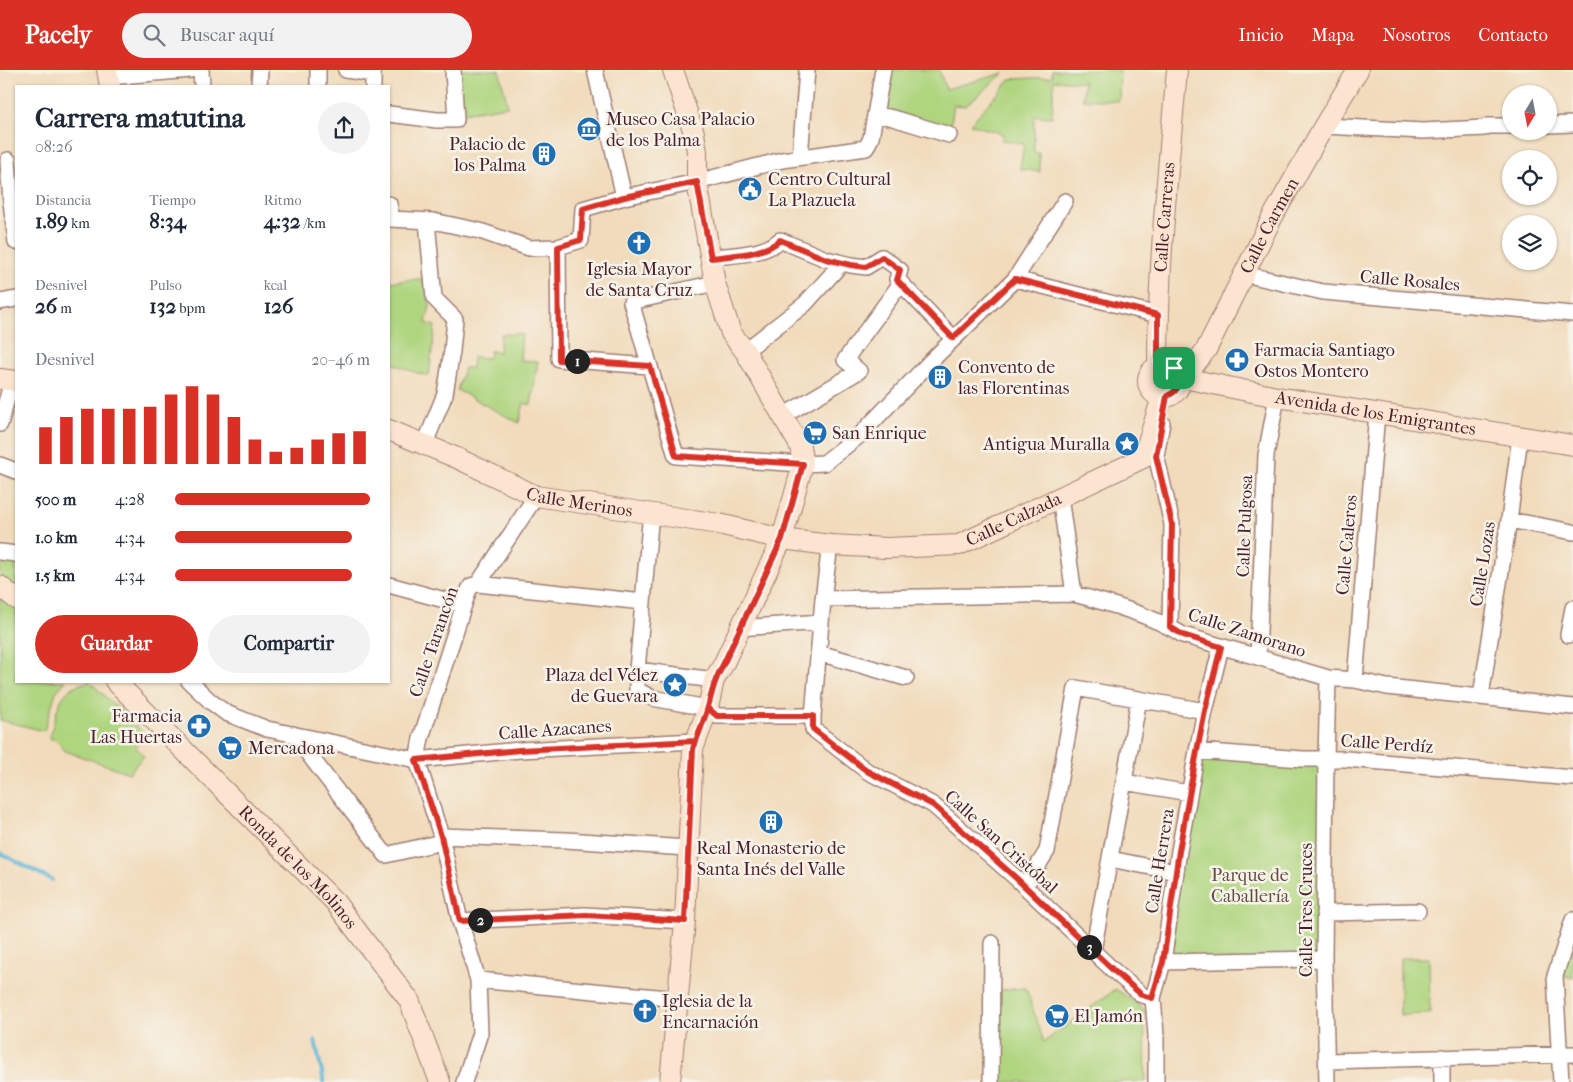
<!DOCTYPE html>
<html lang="es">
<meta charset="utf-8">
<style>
:root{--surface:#fff;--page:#f2f2f3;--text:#1f2937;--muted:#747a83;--accent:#d93025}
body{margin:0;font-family:"IM FELL French Canon",serif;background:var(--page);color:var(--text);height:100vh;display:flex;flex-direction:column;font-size:19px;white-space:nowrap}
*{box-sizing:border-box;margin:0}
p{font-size:16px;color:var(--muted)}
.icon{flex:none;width:28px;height:28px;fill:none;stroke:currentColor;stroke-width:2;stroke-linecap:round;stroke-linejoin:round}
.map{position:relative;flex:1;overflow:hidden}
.panel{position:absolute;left:15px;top:15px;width:375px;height:598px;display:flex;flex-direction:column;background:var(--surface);border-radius:0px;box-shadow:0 1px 4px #0004}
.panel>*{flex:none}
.needle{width:32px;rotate:190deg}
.tools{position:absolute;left:1502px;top:15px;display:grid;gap:10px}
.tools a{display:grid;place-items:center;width:55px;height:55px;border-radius:50%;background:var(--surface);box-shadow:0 1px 4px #0004;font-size:25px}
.pin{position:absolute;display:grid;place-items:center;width:42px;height:42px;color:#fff;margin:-21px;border-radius:10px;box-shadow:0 2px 8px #0006}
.km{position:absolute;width:25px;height:25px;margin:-12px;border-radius:50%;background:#222;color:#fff;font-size:14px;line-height:25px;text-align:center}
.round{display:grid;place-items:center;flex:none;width:52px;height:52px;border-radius:26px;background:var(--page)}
.summary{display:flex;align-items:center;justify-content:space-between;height:85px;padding:0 20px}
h1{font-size:28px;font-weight:700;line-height:38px}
.figures{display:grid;grid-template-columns:repeat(3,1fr);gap:8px;height:85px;padding:5px 20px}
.figures div{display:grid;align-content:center}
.figures b{font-size:21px;font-weight:700}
.figures small{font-size:14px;font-weight:400}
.figures p{font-size:14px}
.chart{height:140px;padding:10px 20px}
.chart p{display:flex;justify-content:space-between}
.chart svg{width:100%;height:90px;margin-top:5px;stroke:var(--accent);stroke-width:6}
.button{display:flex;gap:10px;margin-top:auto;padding:10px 20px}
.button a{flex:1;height:58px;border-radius:30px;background:var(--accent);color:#fff;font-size:20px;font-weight:700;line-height:58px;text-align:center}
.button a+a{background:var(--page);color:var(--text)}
ul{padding:0 20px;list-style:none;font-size:16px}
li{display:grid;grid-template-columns:80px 60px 1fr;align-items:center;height:38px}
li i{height:12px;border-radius:6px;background:var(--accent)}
header{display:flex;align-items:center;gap:30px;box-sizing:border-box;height:70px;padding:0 25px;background:var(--accent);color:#fff}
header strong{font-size:24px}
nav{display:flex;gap:28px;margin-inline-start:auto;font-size:18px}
.search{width:350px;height:45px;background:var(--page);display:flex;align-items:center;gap:12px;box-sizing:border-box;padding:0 18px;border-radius:28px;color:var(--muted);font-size:19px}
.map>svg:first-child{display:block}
.green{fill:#afd57f;stroke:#7c7a55}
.water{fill:#57b3d5;stroke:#506980}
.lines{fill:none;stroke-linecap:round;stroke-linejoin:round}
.stream{stroke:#57b3d5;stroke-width:4}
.street-casing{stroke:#9e7d73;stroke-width:18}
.secondary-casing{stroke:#9e7d73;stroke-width:22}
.street{stroke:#fff;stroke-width:15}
.secondary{stroke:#fce5d0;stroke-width:20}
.route-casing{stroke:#fff;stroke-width:10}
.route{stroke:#d93025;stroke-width:6}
.labels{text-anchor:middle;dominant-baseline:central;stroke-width:5;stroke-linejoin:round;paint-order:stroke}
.poi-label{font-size:18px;fill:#4a1f2b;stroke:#f7f3e8;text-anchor:start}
.street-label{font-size:18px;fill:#4a1f2b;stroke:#f7f3e8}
.park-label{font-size:18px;fill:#634c40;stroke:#f7f3e8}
</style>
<header>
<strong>Pacely</strong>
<div class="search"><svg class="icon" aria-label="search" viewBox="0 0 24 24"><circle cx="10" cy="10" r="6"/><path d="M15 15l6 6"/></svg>Buscar aquí</div>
<nav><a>Inicio</a><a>Mapa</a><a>Nosotros</a><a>Contacto</a></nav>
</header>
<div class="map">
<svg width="1573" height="1012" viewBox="0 0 1573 1012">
<rect width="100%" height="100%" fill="#f7f3e8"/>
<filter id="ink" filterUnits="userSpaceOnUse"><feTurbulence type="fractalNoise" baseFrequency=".02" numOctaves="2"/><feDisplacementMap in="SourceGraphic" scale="10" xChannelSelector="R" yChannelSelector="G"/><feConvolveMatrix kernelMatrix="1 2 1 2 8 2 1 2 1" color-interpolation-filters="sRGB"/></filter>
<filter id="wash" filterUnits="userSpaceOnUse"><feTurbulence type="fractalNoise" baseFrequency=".0096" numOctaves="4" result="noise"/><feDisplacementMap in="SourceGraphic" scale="20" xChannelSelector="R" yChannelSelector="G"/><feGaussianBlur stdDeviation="1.12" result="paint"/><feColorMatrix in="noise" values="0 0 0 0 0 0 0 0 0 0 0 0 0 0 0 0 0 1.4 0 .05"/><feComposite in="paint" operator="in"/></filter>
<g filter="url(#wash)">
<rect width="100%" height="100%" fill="#f1dbbb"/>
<!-- green -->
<path class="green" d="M453 0H499L508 36 456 44Z
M883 0H939L946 19 1004 3 965 36 954 35 949 65 875 44Z
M1052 0H1120L1119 31 1083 29 1084 12 1054 10 1052 47 1034 46V83H1039L1040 102 1020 99 1024 74 1002 70 1003 64 970 54 1011 9 1052 7Z
M428 208 430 236 426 253 435 256 429 306 414 302 389 292V212Z
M501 264H522L520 290 538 291 531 335 524 333 519 353 457 320 464 298H472L473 287 489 288 490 281 499 282Z
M0 482 16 484V611H66L56 622 44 661 0 650Z
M90 612 147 666 136 677 144 686 129 703 65 681 55 669H49C58 641 57 616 90 612Z
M1197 681 1326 689 1324 889 1163 892Z
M1573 851V907L1555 906Z
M1400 888H1429L1430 944 1400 945Z
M1026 918 1044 972 1116 919 1144 939 1146 1012H997L1000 920Z"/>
<!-- water -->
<path class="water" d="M1168 299 1175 311 1171 318 1166 324 1158 322C1155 310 1156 305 1168 299Z"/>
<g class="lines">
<!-- stream -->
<path class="stream" d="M0 783 52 810
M315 970 324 1012"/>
</g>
</g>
<g filter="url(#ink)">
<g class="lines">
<defs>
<path id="street" d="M201 0 202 16
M346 0 373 4V16
M595 0 624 127
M108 7 191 0
M259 16 260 0
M318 16V0
M389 44 437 50H456L453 0
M875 44 893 48 949 65
M1549 55 1573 54
M1324 56 1423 61 1485 58 1487 56H1511
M800 87 807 0
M8 90 11 132 16 172
M389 134 392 149
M389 149 433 151 480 161 529 178 558 177 581 170 583 139 624 127 697 112 782 90 866 78 871 68 883 0
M558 177 559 289 649 296
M711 187C732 185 764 185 780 170L826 189 851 195 866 197 882 187 900 200 897 209 953 268
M1244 204 1323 222 1573 244
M1015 209 1158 245
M715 213 631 232 676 386 803 394 824 393 860 365 932 290 1015 209 1065 131
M0 232 16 229
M745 281 805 234 842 193
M783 346 859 301 845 290 901 213
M1162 353 1156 385 1172 454 1170 557
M0 354 12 311
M424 376 445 324 452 281 455 249 434 228 427 151
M0 395 16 401
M1060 427 1074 524
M1509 450 1573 462
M0 482 16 484
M478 514 643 532
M389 515 463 535
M823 529 1074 524C1108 533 1154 546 1183 565L1328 608 1355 610 1387 617 1573 637
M740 558 821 552
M1568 565 1573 538
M819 583 906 608
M1258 587 1266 385 1277 327
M637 600 651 442
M714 610 637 600V620L652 628 708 638 717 646H813V659L867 701 933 735 1016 808 1114 901 1142 925 1153 928
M1355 610 1377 343
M189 611 210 631 226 643 267 659 417 690 520 680 696 671
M1481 626 1509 450 1520 367
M813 646 823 529 830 475
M293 664 386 785 442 772
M1197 681 1302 689H1346L1573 708
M417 690 441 766 460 851 478 910 480 963 464 1012
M417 690 421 668 468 522 471 516 478 514 536 426
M1124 712 1189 723
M441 766 566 770 687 778
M1110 789 1176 802
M1025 816 1047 781 1076 618 1205 641
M1324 843 1418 841
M460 851 585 845 685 851
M1093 881 1139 629
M1163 892 1324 889
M478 910 678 929
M1442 987V1012
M1327 991 1573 984
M991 1012 992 873
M1156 1012V965L1153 928 1163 892 1179 781 1197 681 1205 641 1221 577
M1327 1012 1324 889 1326 689 1328 608
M1561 1012 1555 906 1573 850"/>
<g id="secondary">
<path d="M107 0 110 16"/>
<circle cx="1164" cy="311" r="16"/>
<path id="s1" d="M1158 296C1158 197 1168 98 1177 0"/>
<path id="s2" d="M1174 298 1194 295 1206 280 1272 148 1324 56 1358 0"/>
<path id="s3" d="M1179 307 1277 327 1573 375"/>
<path d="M0 309 16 311"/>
<path id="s4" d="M389 360 457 388 536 426 719 454 782 469 830 475 887 478 959 475 1143 388 1162 327"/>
<path d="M0 516 16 529"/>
<path id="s5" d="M115 611 335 832 409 930 440 1012"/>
<path d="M670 1012 685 851 693 679 708 638 714 610 723 595 782 469 803 394 800 376 745 281 731 263 715 213 697 112V82L694 63 673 0"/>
</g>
</defs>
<!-- street casing -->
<use href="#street" class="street-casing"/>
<!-- secondary casing -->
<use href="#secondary" class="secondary-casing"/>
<!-- street -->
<use href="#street" class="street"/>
<!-- secondary -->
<use href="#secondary" class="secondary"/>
</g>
</g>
<g class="lines" filter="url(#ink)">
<defs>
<path id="route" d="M1174 298 1164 295 1158 296V245L1015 209 953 268 897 210 900 200 882 187 866 197 851 195 826 189 780 170C764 185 732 185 711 188L697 112 624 127 583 139 581 170 558 177 559 290 650 296 676 386 803 394 782 469 723 595C714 611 713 619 708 637 704 651 698 665 693 679L685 851 586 845 460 851 441 766 416 690 520 680 696 671 708 638 717 646H813V659L867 701 933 735 1016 808 1114 901 1142 925 1152 928 1163 892 1179 781 1197 681 1205 641 1221 577 1183 565 1170 557 1172 454 1156 386 1167 326C1180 321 1183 309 1174 298"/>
</defs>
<!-- route casing -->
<use href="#route" class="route-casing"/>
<!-- route -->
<use href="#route" class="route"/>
</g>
<!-- icons -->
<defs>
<symbol id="museum-disc" viewBox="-11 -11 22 22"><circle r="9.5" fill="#1f6fb2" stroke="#f7f3e8"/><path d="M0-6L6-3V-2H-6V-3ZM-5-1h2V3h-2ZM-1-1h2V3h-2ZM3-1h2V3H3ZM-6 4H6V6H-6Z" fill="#fff"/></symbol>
<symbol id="building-disc" viewBox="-11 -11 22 22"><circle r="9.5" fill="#1f6fb2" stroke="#f7f3e8"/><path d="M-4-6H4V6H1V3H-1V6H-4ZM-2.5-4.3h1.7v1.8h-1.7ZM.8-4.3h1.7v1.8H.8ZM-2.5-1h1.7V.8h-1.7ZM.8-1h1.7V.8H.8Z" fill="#fff"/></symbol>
<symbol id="civic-disc" viewBox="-11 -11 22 22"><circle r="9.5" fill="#1f6fb2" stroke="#f7f3e8"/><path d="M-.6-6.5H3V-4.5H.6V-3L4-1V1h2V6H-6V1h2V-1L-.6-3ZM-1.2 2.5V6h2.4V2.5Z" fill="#fff"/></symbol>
<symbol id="church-disc" viewBox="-11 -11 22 22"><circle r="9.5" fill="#1f6fb2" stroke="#f7f3e8"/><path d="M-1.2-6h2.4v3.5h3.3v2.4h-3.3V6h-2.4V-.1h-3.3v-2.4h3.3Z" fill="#fff"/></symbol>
<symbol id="pharmacy-disc" viewBox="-11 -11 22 22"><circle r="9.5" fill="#1f6fb2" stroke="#f7f3e8"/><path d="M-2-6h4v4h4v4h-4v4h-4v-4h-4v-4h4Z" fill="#fff"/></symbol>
<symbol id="supermarket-disc" viewBox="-11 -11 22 22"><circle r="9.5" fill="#1f6fb2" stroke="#f7f3e8"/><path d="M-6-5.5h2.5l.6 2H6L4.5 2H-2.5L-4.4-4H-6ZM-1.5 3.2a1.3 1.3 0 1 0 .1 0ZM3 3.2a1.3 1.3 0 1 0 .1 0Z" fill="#fff"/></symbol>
<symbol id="sight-disc" viewBox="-11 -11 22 22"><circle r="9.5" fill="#1f6fb2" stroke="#f7f3e8"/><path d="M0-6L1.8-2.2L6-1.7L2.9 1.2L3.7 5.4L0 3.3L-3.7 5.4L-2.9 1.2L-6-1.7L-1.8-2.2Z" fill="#fff"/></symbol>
</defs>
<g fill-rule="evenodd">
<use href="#museum-disc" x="575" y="45" width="28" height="28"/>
<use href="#building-disc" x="530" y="70" width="28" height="28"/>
<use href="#civic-disc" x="736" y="105" width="28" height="28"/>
<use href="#church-disc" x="625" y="159" width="28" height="28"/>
<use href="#pharmacy-disc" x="1223" y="276" width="28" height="28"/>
<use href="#building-disc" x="926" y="293" width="28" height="28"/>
<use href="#supermarket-disc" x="801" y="349" width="28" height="28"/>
<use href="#sight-disc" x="1113" y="360" width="28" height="28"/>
<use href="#sight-disc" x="661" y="601" width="28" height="28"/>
<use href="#pharmacy-disc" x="185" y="642" width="28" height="28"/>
<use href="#supermarket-disc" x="216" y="664" width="28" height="28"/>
<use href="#building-disc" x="757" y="738" width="28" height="28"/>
<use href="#church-disc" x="631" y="927" width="28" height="28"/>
<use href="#supermarket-disc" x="1043" y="932" width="28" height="28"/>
</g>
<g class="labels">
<!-- poi labels -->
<g class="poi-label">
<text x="606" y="49">Museo Casa Palacio<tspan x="606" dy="21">de los Palma</tspan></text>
<text x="526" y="74" text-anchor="end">Palacio de<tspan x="526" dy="21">los Palma</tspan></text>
<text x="768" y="109">Centro Cultural<tspan x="768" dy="21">La Plazuela</tspan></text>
<text x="639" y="199" text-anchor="middle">Iglesia Mayor<tspan x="639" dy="21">de Santa Cruz</tspan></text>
<text x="1254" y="280">Farmacia Santiago<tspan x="1254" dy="21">Ostos Montero</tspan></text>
<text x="958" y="297">Convento de<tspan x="958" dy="21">las Florentinas</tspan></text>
<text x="832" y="363">San Enrique</text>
<text x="1110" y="374" text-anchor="end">Antigua Muralla</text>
<text x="658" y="605" text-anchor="end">Plaza del Vélez<tspan x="658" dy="21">de Guevara</tspan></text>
<text x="182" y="646" text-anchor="end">Farmacia<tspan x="182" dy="21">Las Huertas</tspan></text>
<text x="248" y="678">Mercadona</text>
<text x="771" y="778" text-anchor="middle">Real Monasterio de<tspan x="771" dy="21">Santa Inés del Valle</tspan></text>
<text x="662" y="931">Iglesia de la<tspan x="662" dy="21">Encarnación</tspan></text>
<text x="1074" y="946">El Jamón</text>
</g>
<!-- street labels -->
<g class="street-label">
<text stroke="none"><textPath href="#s1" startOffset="149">Calle Carreras</textPath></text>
<text stroke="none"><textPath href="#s2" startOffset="179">Calle Carmen</textPath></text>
<text transform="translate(1410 211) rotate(5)">Calle Rosales</text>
<text stroke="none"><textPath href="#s3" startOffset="200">Avenida de los Emigrantes</textPath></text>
<text stroke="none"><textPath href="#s4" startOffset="205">Calle Merinos</textPath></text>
<text stroke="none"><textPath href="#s4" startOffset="649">Calle Calzada</textPath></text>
<text transform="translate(1245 456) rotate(-88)">Calle Pulgosa</text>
<text transform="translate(1347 475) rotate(-85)">Calle Caleros</text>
<text transform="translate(1483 494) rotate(-81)">Calle Lozas</text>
<text transform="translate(1247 563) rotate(18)">Calle Zamorano</text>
<text transform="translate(434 572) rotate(-71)">Calle Tarancón</text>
<text transform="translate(555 660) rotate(-4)">Calle Azacanes</text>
<text transform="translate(1387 674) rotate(4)">Calle Perdíz</text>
<text transform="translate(1001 772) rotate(42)">Calle San Cristóbal</text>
<text transform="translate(1160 791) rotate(-81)">Calle Herrera</text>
<text stroke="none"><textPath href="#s5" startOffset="261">Ronda de los Molinos</textPath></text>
<text transform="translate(1306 840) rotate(-90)">Calle Tres Cruces</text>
</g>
<!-- park labels -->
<g class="park-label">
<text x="1250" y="805">Parque de<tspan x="1250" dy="21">Caballería</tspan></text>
</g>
</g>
</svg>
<div class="tools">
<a><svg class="needle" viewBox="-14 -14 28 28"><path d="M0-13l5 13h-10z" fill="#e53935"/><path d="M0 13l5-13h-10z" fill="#747a83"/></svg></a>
<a><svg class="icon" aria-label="locate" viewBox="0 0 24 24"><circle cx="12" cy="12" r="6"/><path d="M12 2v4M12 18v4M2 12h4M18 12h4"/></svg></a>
<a><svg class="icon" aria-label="layers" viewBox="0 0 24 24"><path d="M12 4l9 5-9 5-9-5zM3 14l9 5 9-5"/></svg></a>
</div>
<div class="pin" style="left:1174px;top:298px;background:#1e9e55"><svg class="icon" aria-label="arrive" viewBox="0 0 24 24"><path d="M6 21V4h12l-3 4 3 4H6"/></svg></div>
<b class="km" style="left:577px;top:291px">1</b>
<b class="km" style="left:480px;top:850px">2</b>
<b class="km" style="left:1089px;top:877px">3</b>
<section class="panel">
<div class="summary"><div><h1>Carrera matutina</h1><p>08:26</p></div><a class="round"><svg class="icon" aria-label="share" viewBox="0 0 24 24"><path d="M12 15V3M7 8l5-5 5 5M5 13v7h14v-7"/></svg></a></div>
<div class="figures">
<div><p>Distancia</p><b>1.89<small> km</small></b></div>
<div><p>Tiempo</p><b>8:34</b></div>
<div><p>Ritmo</p><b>4:32<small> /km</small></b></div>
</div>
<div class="figures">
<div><p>Desnivel</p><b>26<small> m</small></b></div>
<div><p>Pulso</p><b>132<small> bpm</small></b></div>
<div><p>kcal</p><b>126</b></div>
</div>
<div class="chart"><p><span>Desnivel</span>20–46 m</p>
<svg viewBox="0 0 160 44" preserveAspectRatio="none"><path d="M5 44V26M15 44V21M25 44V17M35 44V17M45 44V17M55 44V16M65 44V10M75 44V6M85 44V10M95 44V21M105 44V32M115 44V38M125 44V36M135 44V32M145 44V29M155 44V28"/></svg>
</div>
<ul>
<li><b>500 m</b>4:28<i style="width:100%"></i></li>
<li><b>1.0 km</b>4:34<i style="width:91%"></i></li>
<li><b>1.5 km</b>4:34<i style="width:91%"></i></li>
</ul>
<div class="button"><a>Guardar</a><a>Compartir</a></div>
</section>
</div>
